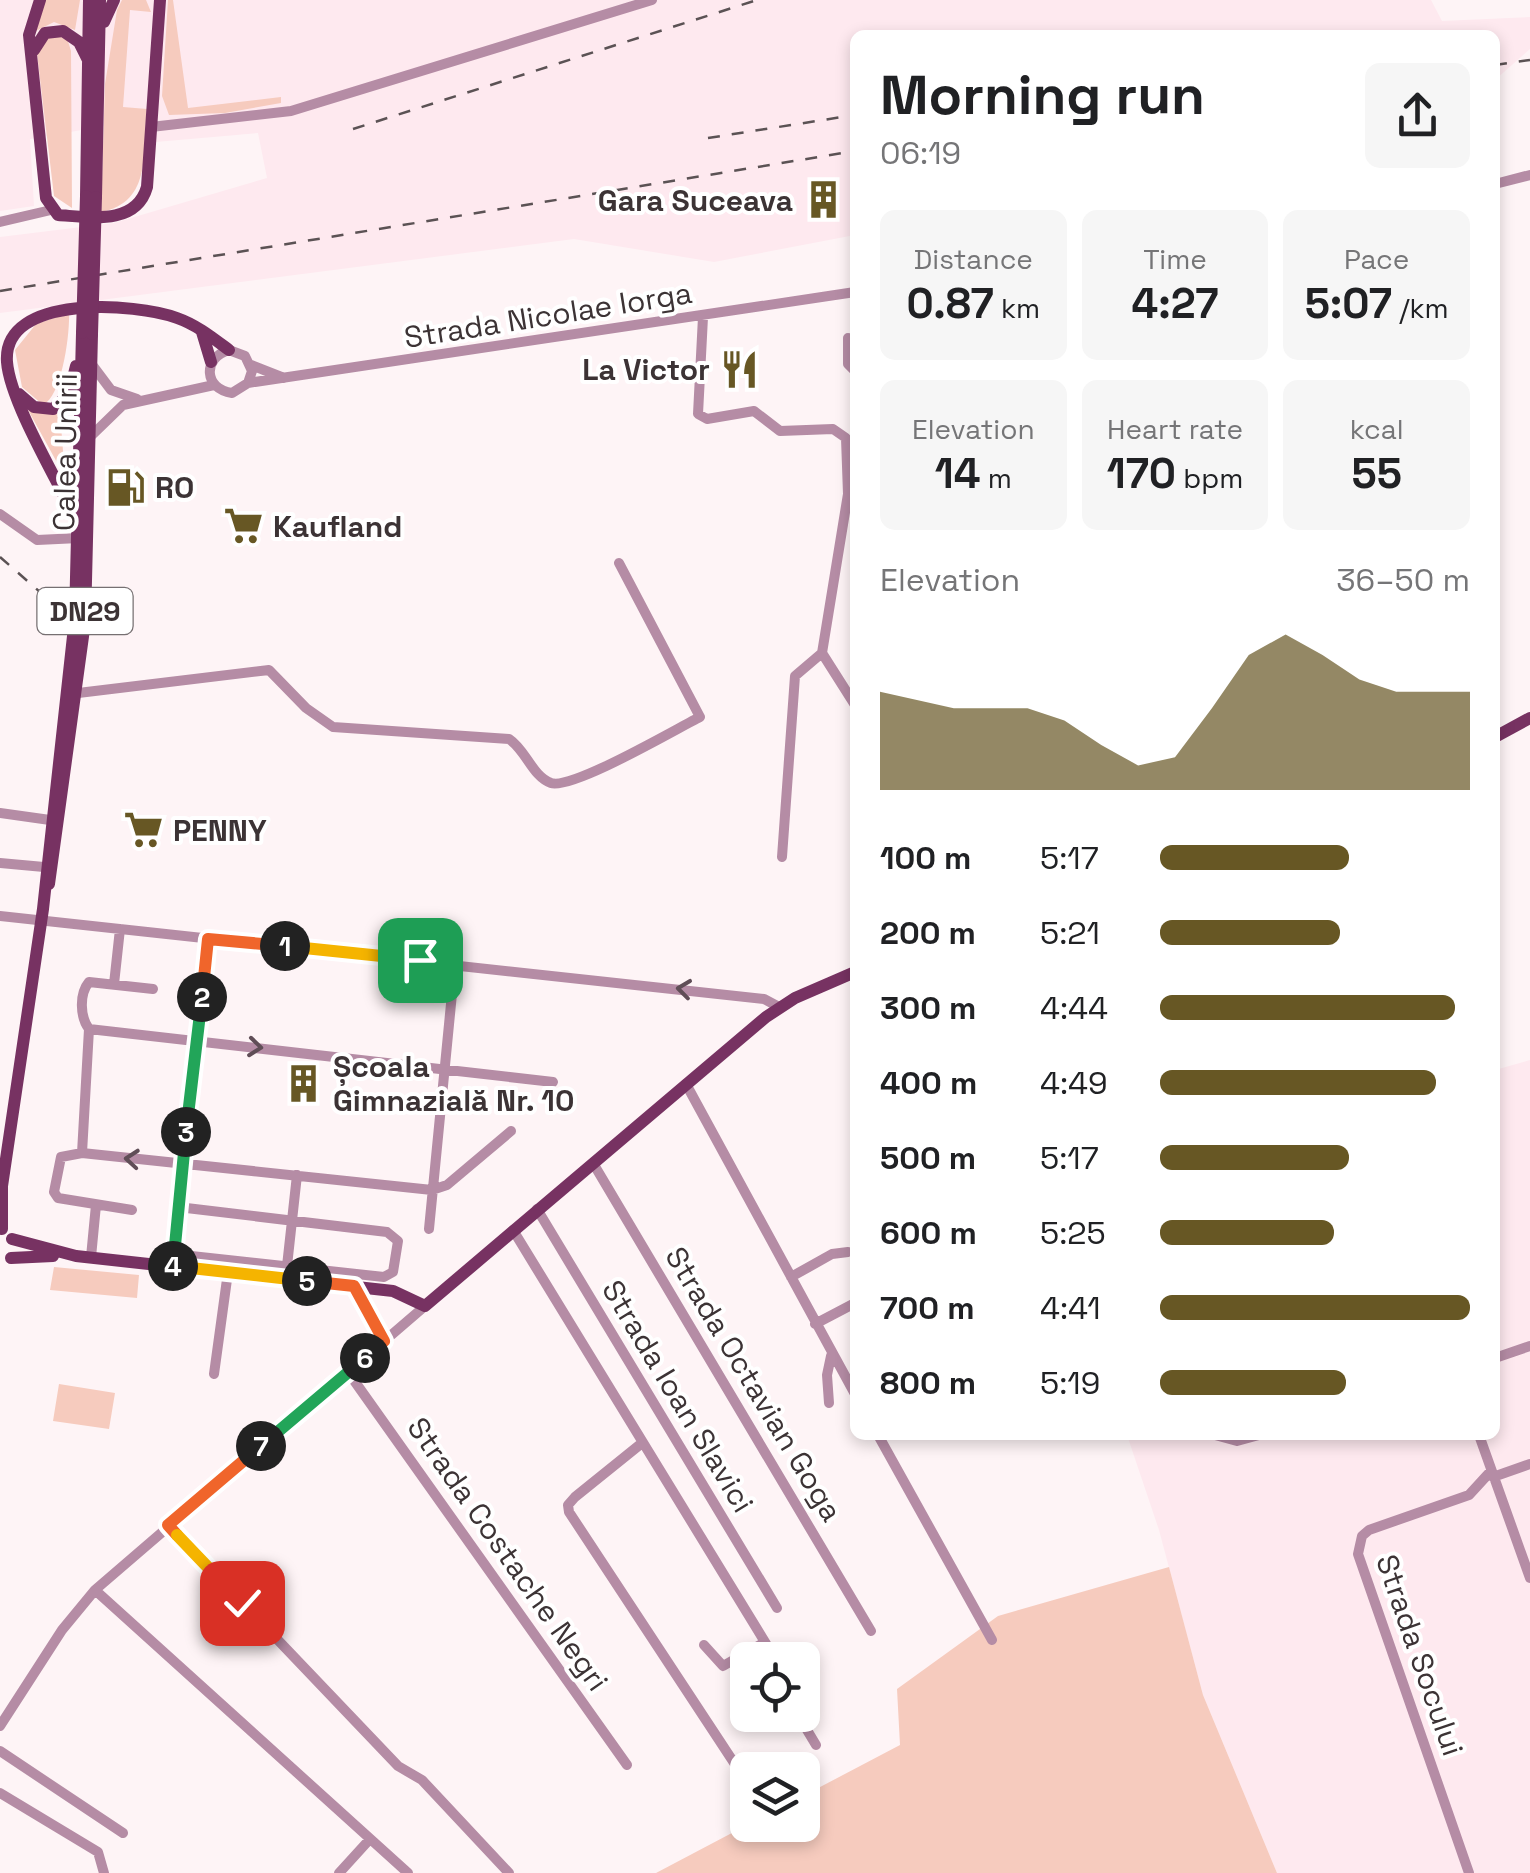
<!DOCTYPE html>
<meta charset="utf-8">
<style>
:root{--surface:#fff;--page:#f6f6f6;--text:#202124;--muted:#757577;--accent:#675724}
body{margin:0;font-family:"Space Grotesk",sans-serif;background:var(--page);color:var(--text);height:100vh;display:flex;flex-direction:column;font-size:38px;white-space:nowrap}
*{box-sizing:border-box;margin:0}
p{font-size:32px;color:var(--muted)}
.icon{flex:none;width:55px;height:55px;fill:none;stroke:currentColor;stroke-width:2;stroke-linecap:round;stroke-linejoin:round}
.map{position:relative;flex:1;overflow:hidden}
.sheet{position:absolute;left:850px;top:30px;width:650px;height:1410px;display:flex;flex-direction:column;background:var(--surface);border-radius:15px;box-shadow:0 5px 15px #0003}
.sheet>*{flex:none}
.controls{position:absolute;left:730px;top:1642px;display:grid;gap:20px}
.controls a{display:grid;place-items:center;width:90px;height:90px;border-radius:15px;background:var(--surface);box-shadow:0 5px 15px #0003;font-size:50px}
.pin{position:absolute;display:grid;place-items:center;width:85px;height:85px;color:#fff;margin:-42px;border-radius:20px;box-shadow:0 5px 15px #0006}
.km{position:absolute;width:50px;height:50px;margin:-25px;border-radius:50%;background:#222;color:#fff;font-size:28px;line-height:50px;text-align:center}
.round{display:grid;place-items:center;flex:none;width:105px;height:105px;border-radius:15px;background:var(--page)}
.overview{display:flex;align-items:center;justify-content:space-between;height:170px;padding:0 30px}
h1{font-size:55px;font-weight:700;line-height:75px}
.metrics{display:grid;grid-template-columns:repeat(3,1fr);gap:15px;height:170px;padding:10px 30px}
.metrics div{display:grid;align-content:center;border-radius:15px;background:var(--page);text-align:center}
.metrics b{font-size:42px;font-weight:700}
.metrics small{font-size:28px;font-weight:400}
.metrics p{font-size:28px}
.chart{height:280px;padding:20px 30px}
.chart p{display:flex;justify-content:space-between}
.chart svg{width:100%;height:180px;margin-top:10px;fill:var(--accent);opacity:.7}
ul{padding:0 30px;list-style:none;font-size:32px}
li{display:grid;grid-template-columns:160px 120px 1fr;align-items:center;height:75px}
li i{height:25px;border-radius:12px;background:var(--accent)}
.map>svg:first-child{display:block}
.built{fill:#fee9ef}
.green{fill:#f6cbbe}
.lines{fill:none;stroke-linecap:round;stroke-linejoin:round}
.minor{stroke:#b58ca5;stroke-width:10}
.major{stroke:#773262;stroke-width:12}
.rail{stroke:#5b5254;stroke-width:2.5;stroke-dasharray:12 12;stroke-linecap:butt}
.major-bridge{stroke:#773262;stroke-width:12}
.oneway{stroke:#604e57}
.split-1-casing{stroke:#fff;stroke-width:20}
.split-2-casing{stroke:#fff;stroke-width:20}
.split-3-casing{stroke:#fff;stroke-width:20}
.split-4-casing{stroke:#fff;stroke-width:20}
.split-5-casing{stroke:#fff;stroke-width:20}
.split-6-casing{stroke:#fff;stroke-width:20}
.split-7-casing{stroke:#fff;stroke-width:20}
.split-8-casing{stroke:#fff;stroke-width:20}
.split-9-casing{stroke:#fff;stroke-width:20}
.split-1{stroke:#f5b400;stroke-width:12}
.split-2{stroke:#f0652b;stroke-width:12}
.split-3{stroke:#22a559;stroke-width:12}
.split-4{stroke:#22a559;stroke-width:12}
.split-5{stroke:#f5b400;stroke-width:12}
.split-6{stroke:#f0652b;stroke-width:12}
.split-7{stroke:#22a559;stroke-width:12}
.split-8{stroke:#f0652b;stroke-width:12}
.split-9{stroke:#f5b400;stroke-width:12}
.labels{text-anchor:middle;dominant-baseline:central;stroke-width:8;stroke-linejoin:round;paint-order:stroke}
.shield{fill:#fff;stroke:#767072;stroke-width:2.5}
.shield-label{font-size:28px;font-weight:bold;fill:#3c3335}
.poi-label{font-size:30px;font-weight:bold;fill:#3c3335;stroke:#fff;text-anchor:start}
.street-label{font-size:30px;fill:#3c3335;stroke:#fff}
</style>
<div class="map">
<svg width="1530" height="1873" viewBox="0 0 1530 1873">
<rect width="100%" height="100%" fill="#fef4f6"/>
<!-- built -->
<path class="built" d="M0 0H1431L1442 21 1530 17V49L1495 80V35H855V235L714 262 574 239 0 313V237L114 223 267 178 258 133 156 142 128 122 30 139 34 206 0 211Z
M1530 1060V1873H1277L1203 1695 1159 1530 1127 1435H1495V1070Z"/>
<!-- green -->
<path class="green" d="M45 0H80L75 30 54 22 36 31Z
M122 0H146L151 12 130 10 123 107 147 109C142 152 153 202 101 212L105 84 117 10Z
M168 0H173L188 108 281 97V103L225 113 169 115 162 96Z
M50 35 67 38 71 51 72 208 54 196 37 53Z
M69 313C70 334 62 396 43 405L22 387 15 350 36 324Z
M27 408 45 414 60 412 65 477Z
M54 1267 139 1275 137 1298 50 1290Z
M59 1384 115 1393 109 1429 53 1421Z
M1169 1567 1203 1695 1277 1873H656L747 1825H802L803 1796 900 1745 897 1689 998 1616Z"/>
<g class="lines">
<!-- minor -->
<path class="minor" d="M151 127 291 111 652 0
M1495 184 1530 175
M0 222 51 210
M703 317 698 414 707 419 754 411 780 431 833 429 846 438 848 494 822 653 855 705
M848 338V364L855 371
M251 365 284 378
M93 366 111 390 137 399
M248 383 252 371 245 356 229 350C202 358 204 389 232 393L248 383 855 292
M91 436 123 405 214 385
M0 514 37 540 79 538
M70 694 269 670 306 708 333 727 509 739C526 750 532 776 551 783 572 790 676 729 700 717L619 563
M0 813 50 820
M782 857 795 676 822 653
M0 863 44 867
M0 916 764 999 779 1007
M114 984 120 929
M89 1029 553 1082
M686 1084 855 1394
M82 1153 89 1029C80 1017 79 994 89 982L153 989
M593 1163 871 1631
M537 1209 777 1608
M132 1210 58 1198 54 1192 61 1157 82 1153 432 1190 447 1185 511 1131
M429 1229 455 963
M513 1230 776 1660
M173 1254 384 1277 393 1272 398 1241 387 1232 178 1207
M91 1257 96 1205
M172 1260 209 939
M287 1266 297 1175
M791 1277 832 1254 848 1252
M354 1286 384 1341
M815 1324 855 1303
M1495 1358 1530 1346
M348 1372 627 1765
M214 1374 228 1272
M829 1403 827 1375 831 1356
M878 1435 992 1640
M1215 1435 1237 1441 1259 1435
M1479 1435 1530 1578
M642 1443 575 1497 568 1505 569 1512 746 1781
M1493 1477 1530 1464
M168 1525 398 1766 422 1780 509 1873
M95 1590 408 1873
M704 1645 723 1666 765 1642
M798 1715 816 1745
M0 1726 62 1630 95 1590 425 1306
M0 1751 123 1833
M0 1793 98 1852 104 1873
M339 1873 370 1839
M1469 1873 1358 1554 1362 1536 1369 1530 1469 1495 1491 1471"/>
<!-- major -->
<path class="major" d="M40 0 29 35 46 198 58 215C89 217 136 226 147 187L160 0
M104 22 114 0
M34 50 45 33 63 31 79 42 88 60
M86 196 89 0
M96 197 100 0
M202 332 211 362
M19 394 34 407 53 409 69 394 76 366
M78 523C59 483 10 402 7 362 2 293 137 303 177 318 197 325 213 338 229 350
M1495 737 1530 718
M49 884 85 622 92 334
M2 1229V1186L43 909 75 618 82 333
M12 1239 76 1256 393 1291 425 1306 766 1017 795 998 855 972
M11 1258 53 1256"/>
<!-- rail -->
<path class="rail" d="M1495 65 1530 60
M353 129 757 0
M708 138 855 115
M0 291 855 151
M0 557 48 599"/>
<!-- major-bridge -->
<path class="major-bridge" d="M82 333 86 196
M92 334 96 197"/>
</g>
<!-- one-way arrows -->
<defs><path id="oneway-chevron" d="M-2-3.5L2.5 0L-2 3.5" fill="none" stroke-width="1.6" stroke-linecap="round" stroke-linejoin="round" transform="scale(2.5)"/></defs>
<g class="oneway">
<use href="#oneway-chevron" transform="translate(684 989) rotate(-173)"/>
<use href="#oneway-chevron" transform="translate(255 1047) rotate(6)"/>
<use href="#oneway-chevron" transform="translate(132 1159) rotate(-175)"/>
</g>
<g class="lines">
<defs>
<path id="split-1" d="M285 946 420 960"/>
<path id="split-2" d="M202 997 208 939 285 946"/>
<path id="split-3" d="M186 1132 202 997"/>
<path id="split-4" d="M173 1266 186 1132"/>
<path id="split-5" d="M173 1266 307 1281"/>
<path id="split-6" d="M307 1281 354 1286 384 1341 365 1358"/>
<path id="split-7" d="M261 1446 365 1358"/>
<path id="split-8" d="M177 1535 168 1525 261 1446"/>
<path id="split-9" d="M177 1535 242 1603"/>
</defs>
<!-- split-1 casing -->
<use href="#split-1" class="split-1-casing"/>
<!-- split-2 casing -->
<use href="#split-2" class="split-2-casing"/>
<!-- split-3 casing -->
<use href="#split-3" class="split-3-casing"/>
<!-- split-4 casing -->
<use href="#split-4" class="split-4-casing"/>
<!-- split-5 casing -->
<use href="#split-5" class="split-5-casing"/>
<!-- split-6 casing -->
<use href="#split-6" class="split-6-casing"/>
<!-- split-7 casing -->
<use href="#split-7" class="split-7-casing"/>
<!-- split-8 casing -->
<use href="#split-8" class="split-8-casing"/>
<!-- split-9 casing -->
<use href="#split-9" class="split-9-casing"/>
<!-- split-1 -->
<use href="#split-1" class="split-1"/>
<!-- split-2 -->
<use href="#split-2" class="split-2"/>
<!-- split-3 -->
<use href="#split-3" class="split-3"/>
<!-- split-4 -->
<use href="#split-4" class="split-4"/>
<!-- split-5 -->
<use href="#split-5" class="split-5"/>
<!-- split-6 -->
<use href="#split-6" class="split-6"/>
<!-- split-7 -->
<use href="#split-7" class="split-7"/>
<!-- split-8 -->
<use href="#split-8" class="split-8"/>
<!-- split-9 -->
<use href="#split-9" class="split-9"/>
</g>
<!-- icons -->
<defs>
<symbol id="building-bare" viewBox="-9 -9 18 18"><path d="M-4-6H4V6H1V3H-1V6H-4ZM-2.5-4.3h1.7v1.8h-1.7ZM.8-4.3h1.7v1.8H.8ZM-2.5-1h1.7V.8h-1.7ZM.8-1h1.7V.8H.8Z" fill="#675724" stroke="#fff" stroke-width="2.5" paint-order="stroke"/></symbol>
<symbol id="restaurant-bare" viewBox="-9 -9 18 18"><path d="M-5-6h1v4h1v-4h1v4h1v-4h1v5L-1.5 .5V6h-2V.5L-5-1ZM5-6V6H3V1.5H1.5Q1.5-4 5-6Z" fill="#675724" stroke="#fff" stroke-width="2.5" paint-order="stroke"/></symbol>
<symbol id="fuel-bare" viewBox="-9 -9 18 18"><path d="M-5.5-6h7V0h2V4h1.3V-2.5L3-4.5l.8-.8L6-3V5H2.5V1h-1V6h-7ZM-4.2-4.7v3.2H.2V-4.7Z" fill="#675724" stroke="#fff" stroke-width="2.5" paint-order="stroke"/></symbol>
<symbol id="supermarket-bare" viewBox="-9 -9 18 18"><path d="M-6-5.5h2.5l.6 2H6L4.5 2H-2.5L-4.4-4H-6ZM-1.5 3.2a1.3 1.3 0 1 0 .1 0ZM3 3.2a1.3 1.3 0 1 0 .1 0Z" fill="#675724" stroke="#fff" stroke-width="2.5" paint-order="stroke"/></symbol>
</defs>
<g fill-rule="evenodd">
<use href="#building-bare" x="796" y="172" width="55" height="55"/>
<use href="#restaurant-bare" x="712" y="342" width="55" height="55"/>
<use href="#fuel-bare" x="98" y="460" width="55" height="55"/>
<use href="#supermarket-bare" x="216" y="498" width="55" height="55"/>
<use href="#supermarket-bare" x="116" y="802" width="55" height="55"/>
<use href="#building-bare" x="276" y="1056" width="55" height="55"/>
</g>
<g class="labels">
<!-- shield labels -->
<rect class="shield" x="37.5" y="588" width="95" height="46" rx="8"/>
<g class="shield-label">
<text x="85" y="611">DN29</text>
</g>
<!-- poi labels -->
<g class="poi-label">
<text x="793" y="200" text-anchor="end">Gara Suceava</text>
<text x="710" y="369" text-anchor="end">La Victor</text>
<text x="155" y="487">RO</text>
<text x="273" y="526">Kaufland</text>
<text x="173" y="830">PENNY</text>
<text x="333" y="1066">Școala<tspan x="333" dy="34">Gimnazială Nr. 10</tspan></text>
</g>
<!-- street labels -->
<g class="street-label">
<text transform="translate(548 315) rotate(-9)">Strada Nicolae Iorga</text>
<text transform="translate(65 452) rotate(-89)">Calea Unirii</text>
<text transform="translate(754 1384) rotate(59)">Strada Octavian Goga</text>
<text transform="translate(678 1396) rotate(59)">Strada Ioan Slavici</text>
<text transform="translate(508 1554) rotate(55)">Strada Costache Negri</text>
<text transform="translate(1420 1655) rotate(71)">Strada Socului</text>
</g>
</g>
</svg>
<div class="controls">
<a><svg class="icon" aria-label="locate" viewBox="0 0 24 24"><circle cx="12" cy="12" r="6"/><path d="M12 2v4M12 18v4M2 12h4M18 12h4"/></svg></a>
<a><svg class="icon" aria-label="layers" viewBox="0 0 24 24"><path d="M12 4l9 5-9 5-9-5zM3 14l9 5 9-5"/></svg></a>
</div>
<div class="pin" style="left:420px;top:960px;background:#1e9e55"><svg class="icon" aria-label="arrive" viewBox="0 0 24 24"><path d="M6 21V4h12l-3 4 3 4H6"/></svg></div>
<div class="pin" style="left:242px;top:1603px;background:#d93025"><svg class="icon" aria-label="check" viewBox="0 0 24 24"><path d="M5 12l5 5 9-10"/></svg></div>
<b class="km" style="left:285px;top:946px">1</b>
<b class="km" style="left:202px;top:997px">2</b>
<b class="km" style="left:186px;top:1132px">3</b>
<b class="km" style="left:173px;top:1266px">4</b>
<b class="km" style="left:307px;top:1281px">5</b>
<b class="km" style="left:365px;top:1358px">6</b>
<b class="km" style="left:261px;top:1446px">7</b>
<section class="sheet">
<div class="overview"><div><h1>Morning run</h1><p>06:19</p></div><a class="round"><svg class="icon" aria-label="share" viewBox="0 0 24 24"><path d="M12 15V3M7 8l5-5 5 5M5 13v7h14v-7"/></svg></a></div>
<div class="metrics">
<div><p>Distance</p><b>0.87<small> km</small></b></div>
<div><p>Time</p><b>4:27</b></div>
<div><p>Pace</p><b>5:07<small> /km</small></b></div>
</div>
<div class="metrics">
<div><p>Elevation</p><b>14<small> m</small></b></div>
<div><p>Heart rate</p><b>170<small> bpm</small></b></div>
<div><p>kcal</p><b>55</b></div>
</div>
<div class="chart"><p><span>Elevation</span>36–50 m</p>
<svg viewBox="0 0 160 44" preserveAspectRatio="none"><path d="M0 44V20L10 22L20 24L30 24L40 24L50 27L60 33L70 38L80 36L90 24L100 11L110 6L120 11L130 17L140 20L150 20L160 20V44z"/></svg>
</div>
<ul>
<li><b>100 m</b>5:17<i style="width:61%"></i></li>
<li><b>200 m</b>5:21<i style="width:58%"></i></li>
<li><b>300 m</b>4:44<i style="width:95%"></i></li>
<li><b>400 m</b>4:49<i style="width:89%"></i></li>
<li><b>500 m</b>5:17<i style="width:61%"></i></li>
<li><b>600 m</b>5:25<i style="width:56%"></i></li>
<li><b>700 m</b>4:41<i style="width:100%"></i></li>
<li><b>800 m</b>5:19<i style="width:60%"></i></li>
</ul>
</section>
</div>
